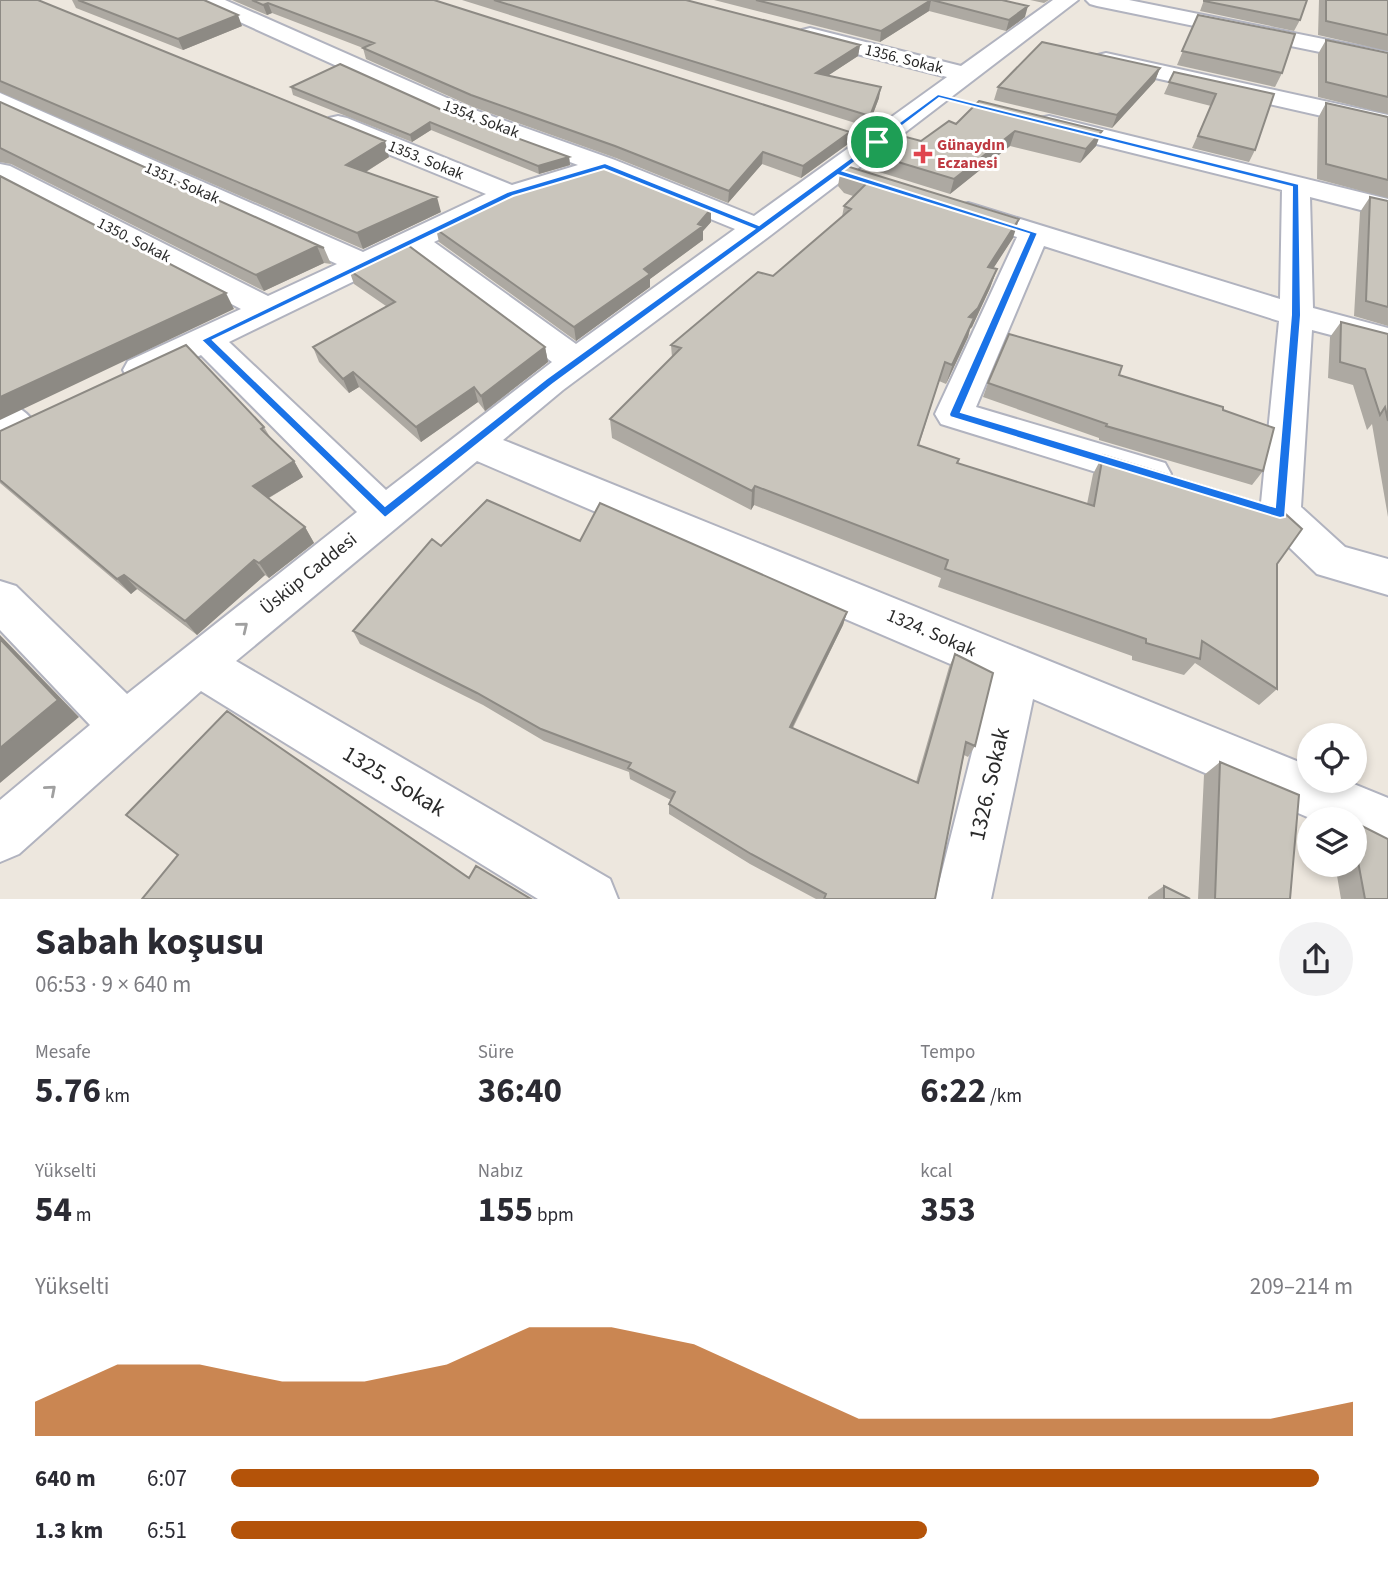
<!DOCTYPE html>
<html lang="tr">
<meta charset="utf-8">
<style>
:root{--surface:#fff;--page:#f2f2f3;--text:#2b2b33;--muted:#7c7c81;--accent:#b45309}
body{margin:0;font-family:"Source Sans 3",sans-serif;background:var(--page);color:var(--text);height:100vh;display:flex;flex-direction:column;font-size:26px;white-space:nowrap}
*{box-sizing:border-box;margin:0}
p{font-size:23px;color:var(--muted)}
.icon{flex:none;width:38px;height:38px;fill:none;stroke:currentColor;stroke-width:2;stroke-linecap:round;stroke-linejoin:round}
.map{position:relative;height:899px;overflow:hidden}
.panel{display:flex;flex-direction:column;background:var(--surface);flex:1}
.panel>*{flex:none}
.buttons{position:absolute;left:1297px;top:723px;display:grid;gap:14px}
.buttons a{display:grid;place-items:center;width:70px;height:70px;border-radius:50%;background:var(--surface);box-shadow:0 4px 10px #0003;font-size:35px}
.pin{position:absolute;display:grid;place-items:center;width:60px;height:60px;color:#fff;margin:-30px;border:4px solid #fff;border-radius:50%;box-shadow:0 2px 7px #0007}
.round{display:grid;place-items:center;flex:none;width:74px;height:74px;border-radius:37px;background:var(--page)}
.summary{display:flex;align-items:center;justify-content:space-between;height:119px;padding:0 35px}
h1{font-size:38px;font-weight:700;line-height:52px}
.figures{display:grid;grid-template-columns:repeat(3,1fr);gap:10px;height:119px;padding:7px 35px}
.figures div{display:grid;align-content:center}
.figures b{font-size:35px;font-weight:700}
.figures small{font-size:19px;font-weight:400}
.figures p{font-size:19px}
.chart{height:196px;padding:14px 35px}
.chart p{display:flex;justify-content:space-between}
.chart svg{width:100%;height:126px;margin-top:7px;fill:var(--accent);opacity:.7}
ul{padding:0 35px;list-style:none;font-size:23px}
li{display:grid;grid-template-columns:112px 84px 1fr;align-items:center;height:52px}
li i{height:18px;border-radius:9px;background:var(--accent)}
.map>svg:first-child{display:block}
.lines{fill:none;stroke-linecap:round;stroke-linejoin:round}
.minor-casing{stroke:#b1b3bf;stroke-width:4}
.minor{fill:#fff;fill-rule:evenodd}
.wall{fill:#ada9a2}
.shaded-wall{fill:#8d8a84}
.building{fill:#c9c5bc;stroke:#8d8a84;stroke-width:2}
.oneway{stroke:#a0a0a0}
.route{fill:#1a73e8;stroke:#fff;stroke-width:2;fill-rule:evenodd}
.health-dot{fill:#e0444e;stroke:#fff;stroke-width:2.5}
.labels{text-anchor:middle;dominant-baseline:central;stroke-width:6;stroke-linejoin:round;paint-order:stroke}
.far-street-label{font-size:16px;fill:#2b2b2b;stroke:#fff}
.far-health-label{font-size:16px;font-weight:bold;fill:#be3a42;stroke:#fff;text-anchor:start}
.street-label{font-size:19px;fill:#2b2b2b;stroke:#fff}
.near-street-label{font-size:23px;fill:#2b2b2b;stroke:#fff}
</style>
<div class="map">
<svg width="1388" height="899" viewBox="0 0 1388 899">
<rect width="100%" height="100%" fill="#ede7de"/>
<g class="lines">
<defs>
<path id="minor" d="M196 0H225L472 109 615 160 754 216 947 77 802 40 799 35 802 30 810 28 961 66 1053 0H1078L771 235 563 390 503 440 1309 766V780H1344L1388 798V852L1354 837V819H1312L1033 699 991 899H935L990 681 477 461 236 661 610 879 618 899H538L201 691 19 854 0 862V800L90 725 0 630V581L16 586 127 694 357 512 201 355C179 366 153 386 128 379L123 370 128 361 241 309 0 183V164L10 166 268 296 337 264 0 110V93L363 252 486 194 329 130 325 124 329 118 338 116 347 118 512 185 578 165 454 119 200 4ZM603 175 735 229 576 344 434 242 520 200ZM410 254 552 362 386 490 229 342Z
M1086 0H1129L1388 52V66L1097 6 1090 4Z
M1106 53 1388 115V131L1098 65 1094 60 1098 55Z
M1049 116 1388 199V217L1310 197 1313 308 1388 328V350L1312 330 1301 507 1345 547 1388 559V595L1317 574 1266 525 1260 513 1279 321 1044 246 976 407 1165 463 1171 474 1165 485 1151 489 941 424 935 414 1017 237 958 218 953 212 958 206 968 203 978 206 1280 299 1282 190 1040 130 1036 124 1040 118Z
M0 400C16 405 29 412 37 427L31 437 18 441 0 433Z"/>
</defs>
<!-- minor casing -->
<use href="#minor" class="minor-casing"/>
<!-- minor -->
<use href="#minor" class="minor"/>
</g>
<!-- wall -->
<path class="wall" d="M0 0 389 157 366 172 441 212 363 249 0 92Z
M72 0H204L242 26 183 50 76 8Z
M232 0H434L850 132 848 144 801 178 762 164 728 203 616 158 473 107 366 59 363 48 272 13 267 15Z
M462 0H686L860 45 858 56 829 75 879 98 868 127Z
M714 0H1002L1025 17 1006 31 929 11 880 42Z
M1030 0H1049L1044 3Z
M1204 0 1300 20 1294 31 1200 11Z
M1319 0H1388V51L1318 35Z
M1198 15 1282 73 1275 87 1177 65Z
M1326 40 1388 53V114L1318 97V54Z
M1160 68 1155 81 1112 128 994 100 998 87Z
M1174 72 1274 94 1255 150 1249 162 1192 148 1211 106 1164 94Z
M291 87 451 114 569 157 570 165 539 174 431 130 412 142 293 95Z
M979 101 1096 146 1080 163 1010 146 950 194 863 167 865 152 921 141 956 124Z
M0 102 324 248 331 264 324 263 264 291 11 164 0 162Z
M1326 103 1388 117V198L1317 179 1318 118Z
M841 167 1013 238 993 268 997 269 990 288 972 327 970 329 968 337 946 384 939 381 919 445 957 463 1087 504 1093 474 1103 455 1277 564V689L1259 705 1195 663 1184 675 1132 660V656L938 587 941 578 754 505 751 510 612 438 610 419 672 357 671 345 773 276 842 217 844 206 853 196 844 193 838 186Z
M1370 197 1388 201V326L1354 316 1360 212Z
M711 222 703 231V240L650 279V287L576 341 439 242 436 229Z
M349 270 545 347 548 362 485 411 478 402 421 442 359 387 349 393 319 362 313 347 386 306 354 284Z
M1341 322 1388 334V517L1372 424 1367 430 1353 385 1328 378 1330 337Z
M1119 375 1263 471 1252 485 1099 440V438L983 397 988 383Z
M264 427 270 437 294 461 303 477 269 498 305 527 314 543 269 578 265 575 197 635 137 589 131 594 0 483V431Z
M580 541 847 612 843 625 793 728 916 782 949 667 955 654 975 746 968 757 964 755 935 899H816L750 864 669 814V804L671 800 630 779 629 772 544 741 483 705 360 644 353 631 441 546Z
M1220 762 1290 899H1198L1204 775Z
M1354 822 1388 899H1341L1335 864H1354Z
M1164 886 1190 899H1148V897Z"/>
<!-- shaded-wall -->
<path class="shaded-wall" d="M931 0 929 11 880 42 881 31Z
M268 3 272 13 267 15 263 5Z
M1028 6 1025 17 1006 31 1009 20Z
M238 15 242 26 183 50 178 39Z
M860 45 858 56 815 84 816 73Z
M1160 68 1155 81 1112 128 1117 115Z
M881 87 879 98 868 127 870 116Z
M430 122 431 130 412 142 410 135Z
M1015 131 1010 146 950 194 954 179Z
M1102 131 1096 146 1080 163 1086 149Z
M850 132 848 144 801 178 803 166Z
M385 141 389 157 351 181 346 165Z
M763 152 762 164 728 203 729 191Z
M569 157 570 165 539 174 538 166Z
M437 197 441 212 363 249 357 233Z
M711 209V222L703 231V240L650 279V287L576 341 574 327 698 224Z
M1019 219 1013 238 982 286 988 267Z
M317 246 324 263 264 291 256 275Z
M997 269 990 288 972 327 970 329 968 337 946 384 969 317Z
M226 293 234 309 0 420V397Z
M545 347 548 362 485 411 481 396Z
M353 372 359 387 349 393 343 379Z
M474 387 478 402 421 442 416 427Z
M294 461 303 477 263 501 253 486Z
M755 486 754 505 751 510 752 491Z
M305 527 314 543 269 578 259 563Z
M254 560 265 575 197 635 185 621Z
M124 575 137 589 131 594 117 579Z
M847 612 843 625 787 738 790 727Z
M0 635 79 717 0 783Z"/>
<!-- building -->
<path class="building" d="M0 0H38L385 141 346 165 437 197 357 233 0 81Z
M78 0H204L238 15 178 39Z
M252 0H434L850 132 803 166 763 152 729 191 615 146 471 95 363 48 374 43 268 3 263 5Z
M494 0H686L860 45 816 73 881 87 870 116Z
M756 0H931L881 31Z
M932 0H1002L1028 6 1009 20Z
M1204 0H1307L1300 20 1204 1Z
M1326 0H1388V35L1326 21Z
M1198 15 1295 34 1282 73 1182 51Z
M1326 40 1388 53V97L1326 82Z
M1042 42 1160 68 1117 115 998 87Z
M340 64 451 114 569 157 538 166 430 122 410 135 291 87Z
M1174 72 1274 94 1255 150 1198 136 1216 94 1169 82Z
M979 101 1102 131 1086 149 1015 131 954 179 865 152 891 133 921 141 949 121 956 124Z
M0 102 324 248 317 246 256 275 0 148Z
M1326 103 1388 117V180L1326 164Z
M602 165 711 209 698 224 703 226 644 269 650 274 574 327 436 229 528 187Z
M843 165 1019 219 988 267 997 269 978 308 969 317 974 318 952 365 945 362 918 445 959 459 957 463 1094 506 1103 455 1280 509 1302 529 1277 564V689L1202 641 1200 659 1146 643V639L945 569 948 560 755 486 752 491 610 419 681 348 671 345 758 272 773 276 851 209 844 206 868 182 847 174 841 167Z
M0 176 226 293 0 397Z
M1370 197 1388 201V307L1366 301Z
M405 243 545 347 481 396 474 387 416 427 353 372 343 379 313 347 395 302 349 270Z
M1341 322 1388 334V421L1385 407 1380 415 1365 369 1340 362Z
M1009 334 1122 366 1119 375 1223 407V410L1274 428 1263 471 1106 426 1107 424 988 383Z
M186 345 264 427 261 429 294 461 253 486 305 527 259 563 254 560 185 621 124 575 117 579 0 480V431Z
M487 500 580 541 600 503 847 612 790 727 918 783 955 654 993 673 975 746 966 742 935 899H824L826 894 751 854 669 804 675 792 628 768 631 763 541 729 477 693 353 631 432 539 441 546Z
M0 639 58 700 0 748Z
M227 711 469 878 476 866 531 899H142L178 855 126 815Z
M1220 762 1299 795 1290 899H1215Z
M1354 822 1388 839V899H1365L1354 840Z
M1164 886 1190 899H1164Z"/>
<!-- one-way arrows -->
<defs><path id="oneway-chevron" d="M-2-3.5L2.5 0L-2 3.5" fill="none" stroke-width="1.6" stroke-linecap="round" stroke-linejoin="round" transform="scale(1.75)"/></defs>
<g class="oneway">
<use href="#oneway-chevron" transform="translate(243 627) rotate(-39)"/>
<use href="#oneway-chevron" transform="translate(51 790) rotate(-41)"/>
</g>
<!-- route -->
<path class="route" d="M938 94 1299 184 1301 315 1285 517 1280 518 950 417 949 414 1029 234 838 175 553 384 385 518 201 340 507 192 605 163 759 225ZM939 98 1292 187 1291 315 1275 507 961 412 1038 233 843 171ZM604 169 754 229 546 379 385 506 213 340 513 196Z"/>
<!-- markers -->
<path class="health-dot" d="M919.5 143.5h7v7h7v7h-7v7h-7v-7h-7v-7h7z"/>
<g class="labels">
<!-- far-street labels -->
<g class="far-street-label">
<text transform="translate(904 59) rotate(14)">1356. Sokak</text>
<text transform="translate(481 119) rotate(21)">1354. Sokak</text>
<text transform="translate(426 160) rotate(22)">1353. Sokak</text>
<text transform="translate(182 183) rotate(24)">1351. Sokak</text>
<text transform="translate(134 240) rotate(27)">1350. Sokak</text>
</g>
<!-- far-health labels -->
<g class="far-health-label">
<text x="937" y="145">Günaydın<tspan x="937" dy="18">Eczanesi</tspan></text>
</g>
<!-- street labels -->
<g class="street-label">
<text transform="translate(309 574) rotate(-39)">Üsküp Caddesi</text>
<text transform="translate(931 633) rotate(23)">1324. Sokak</text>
</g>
<!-- near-street labels -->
<g class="near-street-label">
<text transform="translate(394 781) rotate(31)">1325. Sokak</text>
<text transform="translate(989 784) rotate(-77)">1326. Sokak</text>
</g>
</g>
</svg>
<div class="buttons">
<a><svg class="icon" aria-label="locate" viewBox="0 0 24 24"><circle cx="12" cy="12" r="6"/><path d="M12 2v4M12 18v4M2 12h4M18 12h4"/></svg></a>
<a><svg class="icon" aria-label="layers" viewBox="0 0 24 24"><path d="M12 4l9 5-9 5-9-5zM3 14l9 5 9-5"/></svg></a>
</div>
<div class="pin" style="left:877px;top:142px;background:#1e9e55"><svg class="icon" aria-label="arrive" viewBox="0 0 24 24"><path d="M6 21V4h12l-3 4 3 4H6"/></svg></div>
</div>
<section class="panel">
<div class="summary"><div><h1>Sabah koşusu</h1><p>06:53 · 9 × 640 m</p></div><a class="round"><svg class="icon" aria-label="share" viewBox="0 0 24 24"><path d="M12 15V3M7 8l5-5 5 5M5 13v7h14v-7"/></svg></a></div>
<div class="figures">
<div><p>Mesafe</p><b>5.76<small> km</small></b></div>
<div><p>Süre</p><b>36:40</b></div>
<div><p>Tempo</p><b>6:22<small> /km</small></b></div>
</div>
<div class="figures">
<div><p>Yükselti</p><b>54<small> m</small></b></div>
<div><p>Nabız</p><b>155<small> bpm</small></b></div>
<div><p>kcal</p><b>353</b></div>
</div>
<div class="chart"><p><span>Yükselti</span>209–214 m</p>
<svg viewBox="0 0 160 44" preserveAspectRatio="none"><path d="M0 44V32L10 19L20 19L30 25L40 25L50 19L60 6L70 6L80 12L90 25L100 38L110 38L120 38L130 38L140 38L150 38L160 32V44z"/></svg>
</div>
<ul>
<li><b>640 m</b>6:07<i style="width:97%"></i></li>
<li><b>1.3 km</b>6:51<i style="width:62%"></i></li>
</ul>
</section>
